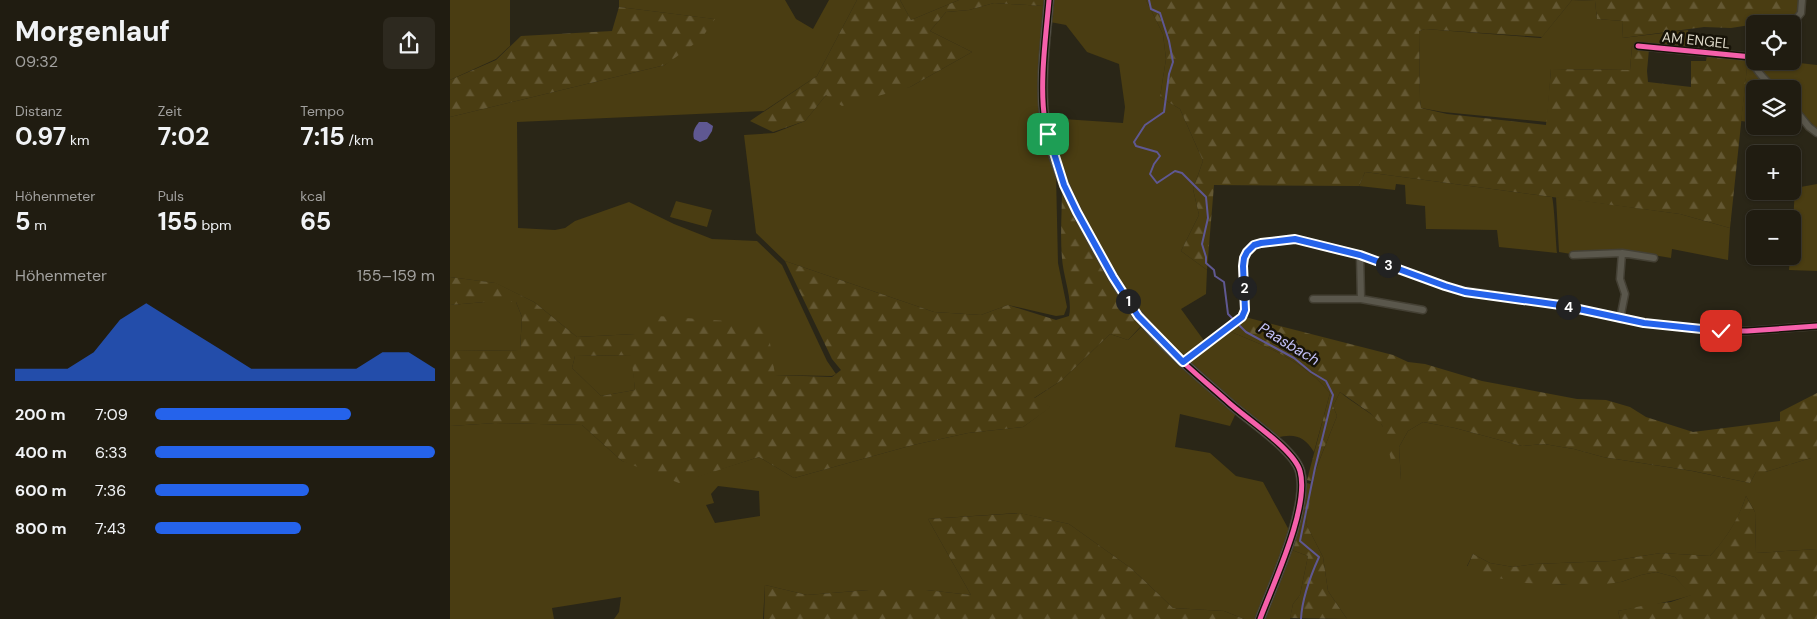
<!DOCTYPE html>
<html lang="de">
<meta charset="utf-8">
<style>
:root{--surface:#201c11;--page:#2d291f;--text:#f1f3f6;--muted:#a2a19f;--line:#3d3a31;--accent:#2563eb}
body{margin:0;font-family:"DM Sans",sans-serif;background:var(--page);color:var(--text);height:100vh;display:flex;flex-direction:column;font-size:19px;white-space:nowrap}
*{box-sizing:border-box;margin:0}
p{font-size:16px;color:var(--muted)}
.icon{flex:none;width:28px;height:28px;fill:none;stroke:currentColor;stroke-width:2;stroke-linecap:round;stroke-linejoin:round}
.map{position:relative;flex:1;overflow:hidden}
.details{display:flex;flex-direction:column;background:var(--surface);width:450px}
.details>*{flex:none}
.tools{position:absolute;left:1296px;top:15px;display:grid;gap:10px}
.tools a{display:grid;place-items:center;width:55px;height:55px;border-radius:8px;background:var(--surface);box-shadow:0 1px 4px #0004,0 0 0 1px var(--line);font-size:25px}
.pin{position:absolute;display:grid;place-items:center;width:42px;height:42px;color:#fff;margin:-21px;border-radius:10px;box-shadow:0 2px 8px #0006}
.km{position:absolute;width:25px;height:25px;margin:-12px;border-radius:50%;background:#222;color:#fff;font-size:14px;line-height:25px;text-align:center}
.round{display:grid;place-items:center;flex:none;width:52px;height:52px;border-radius:8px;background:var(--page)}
.overview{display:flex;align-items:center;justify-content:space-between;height:85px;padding:0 15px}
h1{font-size:28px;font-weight:700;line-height:38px}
.metrics{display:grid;grid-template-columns:repeat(3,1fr);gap:8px;height:85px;padding:5px 15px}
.metrics div{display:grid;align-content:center}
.metrics b{font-size:25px;font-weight:700}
.metrics small{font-size:14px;font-weight:400}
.metrics p{font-size:14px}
.chart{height:140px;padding:10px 15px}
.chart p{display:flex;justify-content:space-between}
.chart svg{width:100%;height:90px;margin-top:5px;fill:var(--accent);opacity:.7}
ul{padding:0 15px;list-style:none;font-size:16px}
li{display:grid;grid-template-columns:80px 60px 1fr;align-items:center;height:38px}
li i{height:12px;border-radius:6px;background:var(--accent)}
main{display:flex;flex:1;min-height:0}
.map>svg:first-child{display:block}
.green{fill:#4a3d12;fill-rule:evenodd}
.forest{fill:url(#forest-firs);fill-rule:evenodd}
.water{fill:#5f5892}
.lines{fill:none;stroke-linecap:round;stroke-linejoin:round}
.stream{stroke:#5f5892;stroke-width:2}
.street-casing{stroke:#444034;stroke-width:9}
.secondary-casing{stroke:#444034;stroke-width:11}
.street{stroke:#5a574c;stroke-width:6}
.secondary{stroke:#65625b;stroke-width:9}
.cycleway-casing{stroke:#171308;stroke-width:8}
.cycleway{stroke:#f560ab;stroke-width:5}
.route-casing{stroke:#fff;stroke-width:10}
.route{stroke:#2563eb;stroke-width:6}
.labels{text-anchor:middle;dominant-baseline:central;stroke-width:5;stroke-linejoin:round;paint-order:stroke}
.street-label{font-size:14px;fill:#dfdaca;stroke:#171308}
.water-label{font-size:15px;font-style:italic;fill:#c3c0f8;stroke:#171308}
</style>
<main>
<section class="details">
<div class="overview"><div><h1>Morgenlauf</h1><p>09:32</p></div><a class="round"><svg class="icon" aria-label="share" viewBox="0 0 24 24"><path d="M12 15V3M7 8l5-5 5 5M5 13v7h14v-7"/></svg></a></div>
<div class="metrics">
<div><p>Distanz</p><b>0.97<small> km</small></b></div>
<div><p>Zeit</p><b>7:02</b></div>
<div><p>Tempo</p><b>7:15<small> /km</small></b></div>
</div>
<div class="metrics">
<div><p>Höhenmeter</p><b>5<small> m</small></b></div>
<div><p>Puls</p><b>155<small> bpm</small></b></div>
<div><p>kcal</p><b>65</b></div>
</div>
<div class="chart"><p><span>Höhenmeter</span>155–159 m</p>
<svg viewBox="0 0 160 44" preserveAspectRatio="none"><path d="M0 44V38L10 38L20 38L30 30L40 14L50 6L60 14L70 22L80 30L90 38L100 38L110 38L120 38L130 38L140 30L150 30L160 38V44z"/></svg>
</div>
<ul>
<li><b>200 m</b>7:09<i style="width:70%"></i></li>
<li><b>400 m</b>6:33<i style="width:100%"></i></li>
<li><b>600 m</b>7:36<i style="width:55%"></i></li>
<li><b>800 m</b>7:43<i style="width:52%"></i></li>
</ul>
</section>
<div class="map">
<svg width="1367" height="619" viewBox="0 0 1367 619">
<defs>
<pattern id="forest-firs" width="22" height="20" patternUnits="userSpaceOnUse" patternTransform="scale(1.25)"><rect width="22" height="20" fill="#4a3d12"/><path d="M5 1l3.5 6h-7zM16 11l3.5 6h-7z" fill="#645833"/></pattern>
</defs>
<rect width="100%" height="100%" fill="#2a2617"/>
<!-- green -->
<path class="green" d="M0 0H60V46L46 59 0 80Z
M169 0H335L346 19 363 29 379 0H407L367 76 314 111 67 122 68 228 105 230 115 228 125 221 179 202 224 224 262 239 307 241 332 265 377 361 386 374 382 376 325 375 185 334 127 337 84 302 45 283 0 277V117L215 65 264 19 169 7Z
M450 0H509L461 20Z
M594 0H597L592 80 606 174 608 263 617 307 614 315 606 316 558 305 531 315 484 312 335 261 306 233 294 135 324 133 355 121 376 95 460 87 522 52 480 31 496 12 519 10 544 3 593 6Z
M603 0H696L713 34 716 59 710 97 730 109 753 161 743 189 749 215 731 251 757 270 756 294 731 309 755 342 733 358 690 314 644 236 609 162 598 118 673 123 675 107 669 64 637 52 616 25 600 22Z
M1122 0 1145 1 1147 19 1173 21 1172 38 1238 30 1239 50 1182 46 1180 70 1101 69 1097 122 993 112 971 108 970 100 969 31 975 29 1091 38Z
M1298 58 1305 72 1321 89H1305V123L1291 121Z
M1307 61H1332L1367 65V129L1343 103 1342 89H1329L1309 68Z
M915 172 1102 197C1104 201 1106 244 1107 253L1049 247 1047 230 976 229 975 206 956 204 955 185 946 184 945 190 909 186Z
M1367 184V271L1339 270 1340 256H1342L1343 223 1345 188Z
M1106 197 1230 214 1280 228 1278 260 1222 249 1221 258 1173 250 1121 254 1109 252Z
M226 201 262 210 257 227 220 217Z
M35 302H66L72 317 70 350 0 351V305Z
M693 325 786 413 780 426 730 414 725 447 760 453 786 476 813 482 839 530 807 619H794L774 611 723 608 682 569 619 524 569 513 478 519 521 595 476 590H418L357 595 315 585 313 619H164L169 612 171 597 102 608 104 619H0V426L45 423 132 425 172 461 242 478 309 457 344 478 463 445 518 433 573 427 600 407 583 399 612 380 660 334 678 340ZM268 486 309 491 310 516 265 523 256 505 264 503 261 494Z
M779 331C816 346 854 361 880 393L864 452C854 436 844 433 826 438L745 369 741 362 743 357Z
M182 355 185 390 151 396 122 368 125 356Z
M890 392C903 403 918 410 930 422 937 431 947 468 951 481L949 447 958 431 973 422 1005 428 1072 446 1094 444 1124 449 1153 457 1242 471 1300 483 1306 472H1315L1361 458H1367V549L1306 553 1305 512 1296 496C1289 519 1276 539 1260 556L1211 553 1161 561 1085 564 1063 567 1040 563 1023 554 1017 566 1094 583 1114 585 1171 582 1191 575 1206 572 1225 577 1242 595C1218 603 1193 606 1168 611L1170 619H897L878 591 873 557 856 524 859 500 853 499 855 482 860 484 887 416 883 406Z
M842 550 858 556 850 595 843 604 840 619H814Z"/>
<!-- forest -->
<path class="forest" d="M407 0H450L461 20 509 0H594L593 6 544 3 519 10 496 12 480 31 522 52 460 87 392 106 376 95 355 121 323 132 300 121 367 76Z
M696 0H1122L1092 37 975 29 969 31 970 100 971 108 997 114 1096 125 1101 69 1180 70 1182 46 1199 49 1197 71 1198 82 1241 87V61H1256L1257 55 1298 58 1280 228 1230 214 915 172 909 186 764 185 757 270 731 251 749 215 743 189 753 161 730 109 710 97 716 59 713 34Z
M1124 0H1351C1352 10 1345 23 1334 24L1331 20 1281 28 1254 27 1172 38 1173 21 1147 19 1145 1Z
M169 7 265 19 251 39 215 65 0 117V80L46 60 71 36 162 31Z
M612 188 660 280 683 318 691 326 678 340 660 334 612 380 584 398 601 407 573 427 518 433 463 445 344 478 309 457 229 483 172 461 132 425 45 423 0 426V351L70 350 72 317 66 302H35L0 305V277L46 283 84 302 127 337 185 334 194 315 317 324 325 375 382 377 391 370 382 359 335 261 484 312 531 315 558 305 606 320 619 316C623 300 613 276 612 258 610 235 612 211 612 188ZM181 355 185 390 151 396 122 368 125 356Z
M795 317 943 355 958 362 975 364 1032 381 1127 399 1156 400 1180 407 1196 417 1243 432 1330 421V412L1367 393V458H1361L1315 472H1306L1300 483 1243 471 1153 457 1124 449 1094 444 1072 446 1005 428 973 422 958 431 949 447 951 481 947 483 932 425 920 413 890 392 883 406 887 416 861 481 857 480 880 393C854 361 816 346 779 331Z
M1296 496 1305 512 1306 553 1367 549V619H1170L1168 611 1201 604 1221 602 1241 595 1225 577 1206 572 1191 575 1171 582 1141 586 1075 583 1037 576 1017 567 1023 554 1040 563 1063 567 1085 564 1161 561 1211 553 1260 556C1276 539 1289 518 1296 496Z
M853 499 860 500 856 524 873 557 878 591 897 619 840 618 843 604 850 595 858 556 842 550Z
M570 513 619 524 682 569 723 608 774 611 794 619H314L315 585 357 595 419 590H476L521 595 478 519Z"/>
<!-- water -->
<path class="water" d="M249 122H257L263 126 262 131 257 139 250 142 244 139C242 132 245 127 249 122Z"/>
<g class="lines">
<!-- stream -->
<path class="stream" d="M699 0 701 9 710 13 719 41 723 62 719 74 714 112 695 125 684 142 686 146 707 152 710 156 704 164 700 174 707 183 725 171 732 173 756 197 758 218 752 244 756 257V263L764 270 765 276 774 282 778 314 796 332 844 358 861 372 876 381 883 395 865 468 850 541 869 557C860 577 852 598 851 619"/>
<defs>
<path id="street" d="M1342 24 1351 13 1352 0
M1305 42C1294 61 1312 77 1325 89
M1188 46 1302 57
M1342 106 1359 127 1367 133
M910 255 911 299
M1123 255 1172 253 1204 258
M863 299H911L973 310
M1170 319 1175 294 1170 279 1172 253
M733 361 792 317 795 310 793 266 794 258 797 252 803 245 811 243 845 239 910 255 1004 289 1110 305 1194 323 1271 331H1297L1367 326"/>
<path id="secondary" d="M599 0C596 36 589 85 595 121 603 171 628 216 653 260 666 283 679 306 697 326 720 353 750 377 777 401 795 418 844 449 850 471 860 507 823 584 810 619"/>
</defs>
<!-- street casing -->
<use href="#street" class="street-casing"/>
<!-- secondary casing -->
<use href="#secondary" class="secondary-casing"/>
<!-- street -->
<use href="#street" class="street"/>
<!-- secondary -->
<use href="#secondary" class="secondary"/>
<defs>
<path id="cycleway" d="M599 0C596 36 589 85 595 121 603 171 628 216 653 260 666 283 679 306 697 326 720 353 750 377 777 401 795 418 844 449 850 471 860 507 823 584 810 619
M1188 46 1302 57
M733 361 792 317 795 310 793 266 794 258 797 252 803 245 811 243 845 239 910 255 1004 289 1110 305 1194 323 1271 331H1297L1367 326"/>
</defs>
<!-- cycleway casing -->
<use href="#cycleway" class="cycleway-casing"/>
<!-- cycleway -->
<use href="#cycleway" class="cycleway"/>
</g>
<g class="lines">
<defs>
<path id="route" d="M598 134 614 185 627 212 663 277 688 316 733 362 792 317 795 310 793 266 794 258 797 252 804 245 811 243 845 239 910 255 995 286 1015 292 1110 305 1194 323 1271 331"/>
</defs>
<!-- route casing -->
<use href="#route" class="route-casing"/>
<!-- route -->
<use href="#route" class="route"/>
</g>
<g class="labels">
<!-- street labels -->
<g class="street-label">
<text transform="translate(1246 40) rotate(6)">AM ENGEL</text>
</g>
<!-- water labels -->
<g class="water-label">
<text transform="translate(839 344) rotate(31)">Paasbach</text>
</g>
</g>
</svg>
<div class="tools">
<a><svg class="icon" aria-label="locate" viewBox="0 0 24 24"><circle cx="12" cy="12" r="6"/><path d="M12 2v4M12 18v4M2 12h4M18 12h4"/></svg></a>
<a><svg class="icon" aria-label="layers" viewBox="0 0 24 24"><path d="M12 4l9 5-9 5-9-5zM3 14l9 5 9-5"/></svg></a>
<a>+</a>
<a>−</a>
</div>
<div class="pin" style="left:598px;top:134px;background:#1e9e55"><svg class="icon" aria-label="arrive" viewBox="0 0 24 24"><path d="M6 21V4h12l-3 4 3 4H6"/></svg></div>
<div class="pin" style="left:1271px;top:331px;background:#d93025"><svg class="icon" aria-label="check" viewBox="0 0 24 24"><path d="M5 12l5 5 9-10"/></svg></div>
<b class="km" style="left:678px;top:301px">1</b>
<b class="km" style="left:794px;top:288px">2</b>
<b class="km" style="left:938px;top:265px">3</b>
<b class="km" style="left:1118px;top:307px">4</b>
</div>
</main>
